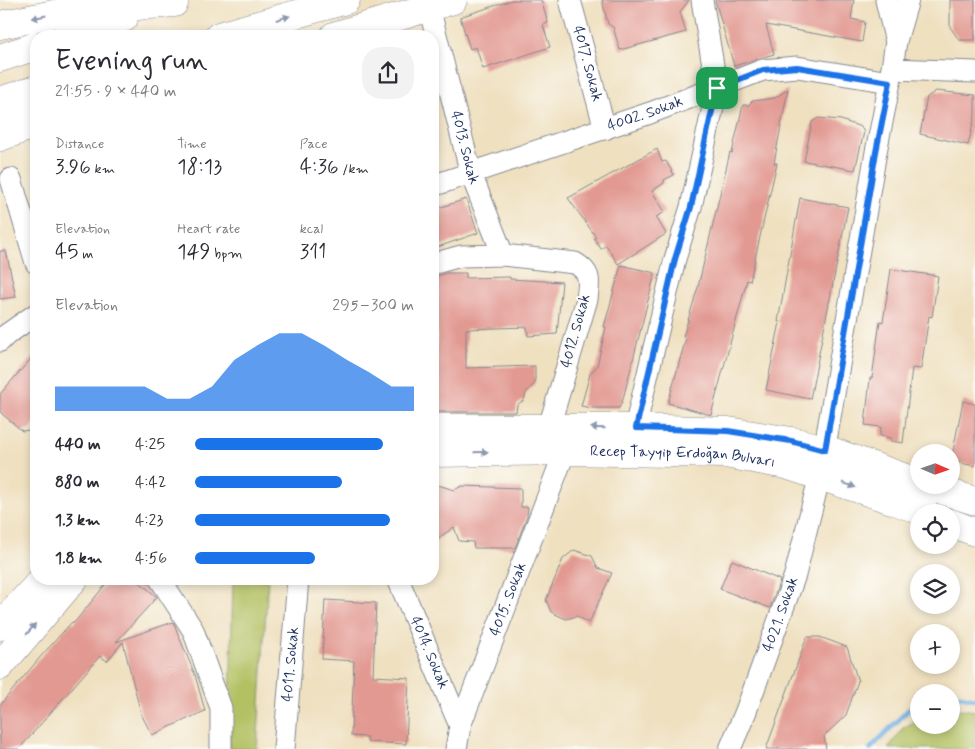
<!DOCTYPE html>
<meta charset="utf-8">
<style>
:root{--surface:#fff;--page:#f2f2f3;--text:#2b2b33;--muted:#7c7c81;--accent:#1a73e8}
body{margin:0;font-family:Mynerve,sans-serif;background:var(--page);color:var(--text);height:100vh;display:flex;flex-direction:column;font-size:19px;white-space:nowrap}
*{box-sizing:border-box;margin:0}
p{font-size:16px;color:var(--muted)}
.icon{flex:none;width:28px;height:28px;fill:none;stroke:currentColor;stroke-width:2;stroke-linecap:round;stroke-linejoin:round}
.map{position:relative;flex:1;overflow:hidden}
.side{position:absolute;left:30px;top:30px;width:409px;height:555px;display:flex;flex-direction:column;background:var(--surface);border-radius:20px;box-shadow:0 2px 8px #0003}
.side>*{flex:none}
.needle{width:32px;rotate:92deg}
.controls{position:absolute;left:910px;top:444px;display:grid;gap:10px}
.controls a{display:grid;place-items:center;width:50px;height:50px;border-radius:50%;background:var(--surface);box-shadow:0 2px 8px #0003;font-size:25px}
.pin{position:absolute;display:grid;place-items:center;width:42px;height:42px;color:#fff;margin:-21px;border-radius:10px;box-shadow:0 2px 8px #0006}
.round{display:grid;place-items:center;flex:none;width:52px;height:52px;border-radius:20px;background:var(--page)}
.overview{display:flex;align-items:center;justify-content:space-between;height:85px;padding:0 25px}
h1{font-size:28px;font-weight:600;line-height:38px}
.metrics{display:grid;grid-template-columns:repeat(3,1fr);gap:8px;height:85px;padding:5px 25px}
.metrics div{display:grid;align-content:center}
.metrics b{font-size:21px;font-weight:600}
.metrics small{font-size:14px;font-weight:400}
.metrics p{font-size:14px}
.chart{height:140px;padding:10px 25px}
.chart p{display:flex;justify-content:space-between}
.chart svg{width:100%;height:90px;margin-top:5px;fill:var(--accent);opacity:.7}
ul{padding:0 25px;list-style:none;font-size:16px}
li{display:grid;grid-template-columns:80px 60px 1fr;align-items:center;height:38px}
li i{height:12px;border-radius:6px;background:var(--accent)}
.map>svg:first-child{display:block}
.green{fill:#b3c163;stroke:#677860}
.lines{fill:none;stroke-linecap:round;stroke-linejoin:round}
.stream{stroke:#6fafe2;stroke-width:5}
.building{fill:#e29992}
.minor-casing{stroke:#85888f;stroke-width:23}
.major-casing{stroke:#85888f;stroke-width:29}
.highway-casing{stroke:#85888f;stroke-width:29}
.minor{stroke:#fff;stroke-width:21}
.major{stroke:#fff;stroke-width:28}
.highway{stroke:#fff;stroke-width:28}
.oneway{fill:#8d97ae}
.route-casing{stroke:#fff;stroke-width:10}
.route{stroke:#1a73e8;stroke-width:6}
.labels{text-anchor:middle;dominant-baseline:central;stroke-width:4;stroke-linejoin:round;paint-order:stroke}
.street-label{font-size:15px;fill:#1b2f5e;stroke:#fdfcf7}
</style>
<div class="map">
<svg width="975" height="749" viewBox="0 0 975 749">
<rect width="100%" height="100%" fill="#fdfcf7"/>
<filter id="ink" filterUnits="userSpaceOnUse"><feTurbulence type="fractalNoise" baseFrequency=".02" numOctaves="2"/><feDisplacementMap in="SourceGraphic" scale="10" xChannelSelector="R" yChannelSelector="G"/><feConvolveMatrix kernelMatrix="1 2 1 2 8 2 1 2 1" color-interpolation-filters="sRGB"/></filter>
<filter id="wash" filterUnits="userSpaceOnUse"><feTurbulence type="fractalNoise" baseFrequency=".0096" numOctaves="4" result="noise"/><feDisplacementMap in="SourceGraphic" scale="20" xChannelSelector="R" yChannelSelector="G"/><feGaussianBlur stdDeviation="1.12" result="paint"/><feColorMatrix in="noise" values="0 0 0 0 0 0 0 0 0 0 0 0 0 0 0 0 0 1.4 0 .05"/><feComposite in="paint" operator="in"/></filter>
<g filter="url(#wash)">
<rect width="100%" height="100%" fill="#efe0c0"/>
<!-- green -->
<path class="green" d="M233 579H268L257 749H229Z
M962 709 975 711V749H888L903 728 919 719V725H951V711Z"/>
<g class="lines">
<!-- stream -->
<path class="stream" d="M951 698 961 696 975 699
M870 749 911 707 919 705"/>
</g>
<g id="blocks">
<!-- building -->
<path class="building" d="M512 0H541L548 23 543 25 550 47 483 69 476 47 470 49 460 17Z
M602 0H689L680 12 686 32 620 50 613 27 608 24Z
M715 0H854L851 19 865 22 862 42 766 25 774 54 734 66Z
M950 0H975V40H959L950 27Z
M788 89 774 163H777L762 228 750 281 747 280 711 415 668 403 686 338 683 337 698 287 730 152 732 153 743 105H749L752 101 775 98Z
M936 91 975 95V115L968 145 920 134 927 97Z
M818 118 841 120 861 127 864 132 855 170 804 161 812 122Z
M657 149 662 162 666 161 674 175 664 180V183L652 191 665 212 656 217 666 234 618 264 606 245 601 249 594 238 596 237 568 198Z
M800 198 848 207 810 399 766 390 780 322H778Z
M466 199 478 233 432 249V210Z
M0 251H6L16 297 0 299Z
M621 265 655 273 623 399 619 408H592L581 406 590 374 597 366 606 327H604Z
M891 269 938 276 932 317 929 316 921 369 912 368 903 443 890 441 891 438 880 436 881 427 865 425 870 378H872L880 321 883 322Z
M447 273H466V278L510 277V279L562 282 557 334 528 336 527 327 466 329V368L535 366V383L526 393 524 400 517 405 516 412H432V369H437V276Z
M36 353V422L30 430 22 431 0 412V394Z
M963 401 975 404V466L951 461Z
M432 483 454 490 462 486 521 488V507H528L527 516 515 548H474L473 542 459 541 454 527 432 543Z
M574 550 592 556 598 568 612 573 589 623 577 616 566 619 551 612 546 600 563 559Z
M732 560 780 580 770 608 720 589Z
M110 579H136L157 597 116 642 173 622 195 675 205 711 152 735 141 714 123 642 107 661 100 656 19 749H0V705L43 654 72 622 74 623Z
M325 600 376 603 373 676 409 678 406 744 367 742V737L351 736 354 661 322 659Z
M807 637H820L847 647 858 681 846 715 824 736 826 749H766Z"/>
</g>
</g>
<g filter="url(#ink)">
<use href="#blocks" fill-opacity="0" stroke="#85888f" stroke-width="1"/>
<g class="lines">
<defs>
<g id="minor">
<path id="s1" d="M570 0 605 129"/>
<path d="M886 0 895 38"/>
<path id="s2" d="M429 7 471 174 503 255"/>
<path d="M892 69 975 72"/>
<path d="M11 179 36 263"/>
<path id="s3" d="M432 186 650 113 763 70 797 67 890 82"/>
<path d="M432 264 461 256 503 255 575 263C592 273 589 281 587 299L549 427"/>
<path d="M0 341 6 335 36 314"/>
<path d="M635 428 675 259 691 207 717 89 702 0"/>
<path d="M160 579 193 630 221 708V749"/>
<path id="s4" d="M398 579 460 726"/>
<path id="s5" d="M284 749 298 579"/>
<path id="s6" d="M456 749 460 726 565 451"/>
<path id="s7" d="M730 749 746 711 795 575 820 475 876 152 890 82 896 41 908 0"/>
</g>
<g id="major">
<path d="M0 101 36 89"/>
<path d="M432 428H635L728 431 791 441 825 449 919 483"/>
<path id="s8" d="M432 453 565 451 725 454 786 465 895 501 925 512"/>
<path d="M925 485 975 501"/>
<path d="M951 523 975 532"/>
<path d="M0 626 43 579"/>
<path d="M0 666 74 579"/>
</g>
<path id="highway" d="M0 25 64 12 174 3
M67 36 124 18
M219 36 346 0
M334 36 453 0
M0 58 36 46
M0 118 36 100
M0 137 36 124"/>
</defs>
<!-- minor casing -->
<use href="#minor" class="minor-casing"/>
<!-- major casing -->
<use href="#major" class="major-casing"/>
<!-- highway casing -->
<use href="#highway" class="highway-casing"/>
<!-- minor -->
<use href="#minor" class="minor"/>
<!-- major -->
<use href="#major" class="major"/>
<!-- highway -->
<use href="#highway" class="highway"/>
</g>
<!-- one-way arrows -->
<defs><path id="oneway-solid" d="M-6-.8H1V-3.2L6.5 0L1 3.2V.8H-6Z" transform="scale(1.25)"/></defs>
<g class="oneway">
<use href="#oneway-solid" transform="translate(39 17) rotate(168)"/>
<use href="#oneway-solid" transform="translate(283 18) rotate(-16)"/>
<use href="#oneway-solid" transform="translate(598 428) rotate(-179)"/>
<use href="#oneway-solid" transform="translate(481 452) rotate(-1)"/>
<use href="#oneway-solid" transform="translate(849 485) rotate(19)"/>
<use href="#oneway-solid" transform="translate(31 629) rotate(-50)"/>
</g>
</g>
<g class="lines" filter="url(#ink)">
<defs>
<path id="route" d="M797 67 890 82 876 152 825 450 791 441 728 431 636 428 675 259 691 207 717 88 763 70Z"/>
</defs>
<!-- route casing -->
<use href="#route" class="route-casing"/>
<!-- route -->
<use href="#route" class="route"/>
</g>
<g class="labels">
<!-- street labels -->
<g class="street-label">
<text stroke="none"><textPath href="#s1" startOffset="66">4017. Sokak</textPath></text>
<text stroke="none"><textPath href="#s3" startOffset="225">4002. Sokak</textPath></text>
<text stroke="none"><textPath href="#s2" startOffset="145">4013. Sokak</textPath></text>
<text transform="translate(576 331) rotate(-75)">4012. Sokak</text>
<text stroke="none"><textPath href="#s8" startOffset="251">Recep Tayyip Erdoğan Bulvarı</textPath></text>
<text stroke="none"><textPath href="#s6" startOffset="159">4015. Sokak</textPath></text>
<text stroke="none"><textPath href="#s7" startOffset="144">4021. Sokak</textPath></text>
<text stroke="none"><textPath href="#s4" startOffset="80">4014. Sokak</textPath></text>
<text stroke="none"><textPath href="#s5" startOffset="85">4011. Sokak</textPath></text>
</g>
</g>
</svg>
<div class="controls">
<a><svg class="needle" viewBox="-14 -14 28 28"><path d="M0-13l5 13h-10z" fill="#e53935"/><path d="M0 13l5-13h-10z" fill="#7c7c81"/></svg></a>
<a><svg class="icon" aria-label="locate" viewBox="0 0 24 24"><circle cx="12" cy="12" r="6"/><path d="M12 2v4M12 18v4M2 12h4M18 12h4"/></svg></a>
<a><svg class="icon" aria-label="layers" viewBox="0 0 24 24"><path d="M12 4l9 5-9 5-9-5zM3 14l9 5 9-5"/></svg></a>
<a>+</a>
<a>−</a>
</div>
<div class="pin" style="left:717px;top:88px;background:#1e9e55"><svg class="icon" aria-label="arrive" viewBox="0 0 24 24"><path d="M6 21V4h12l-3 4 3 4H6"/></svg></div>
<section class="side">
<div class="overview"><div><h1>Evening run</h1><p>21:55 · 9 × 440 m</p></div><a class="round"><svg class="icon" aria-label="share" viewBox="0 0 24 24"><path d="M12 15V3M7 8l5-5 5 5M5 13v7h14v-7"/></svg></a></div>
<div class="metrics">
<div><p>Distance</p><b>3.96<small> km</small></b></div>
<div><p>Time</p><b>18:13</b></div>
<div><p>Pace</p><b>4:36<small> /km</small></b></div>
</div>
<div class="metrics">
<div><p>Elevation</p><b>45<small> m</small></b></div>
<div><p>Heart rate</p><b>149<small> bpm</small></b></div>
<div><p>kcal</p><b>311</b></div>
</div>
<div class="chart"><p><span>Elevation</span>295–300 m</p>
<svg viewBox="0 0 160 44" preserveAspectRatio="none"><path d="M0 44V32L10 32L20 32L30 32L40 32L50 38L60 38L70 32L80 19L90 12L100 6L110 6L120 12L130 19L140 25L150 32L160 32V44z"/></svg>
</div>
<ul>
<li><b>440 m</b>4:25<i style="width:86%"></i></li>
<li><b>880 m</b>4:42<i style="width:67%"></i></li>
<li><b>1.3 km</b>4:23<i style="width:89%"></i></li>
<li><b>1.8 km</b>4:56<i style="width:55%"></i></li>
</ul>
</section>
</div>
